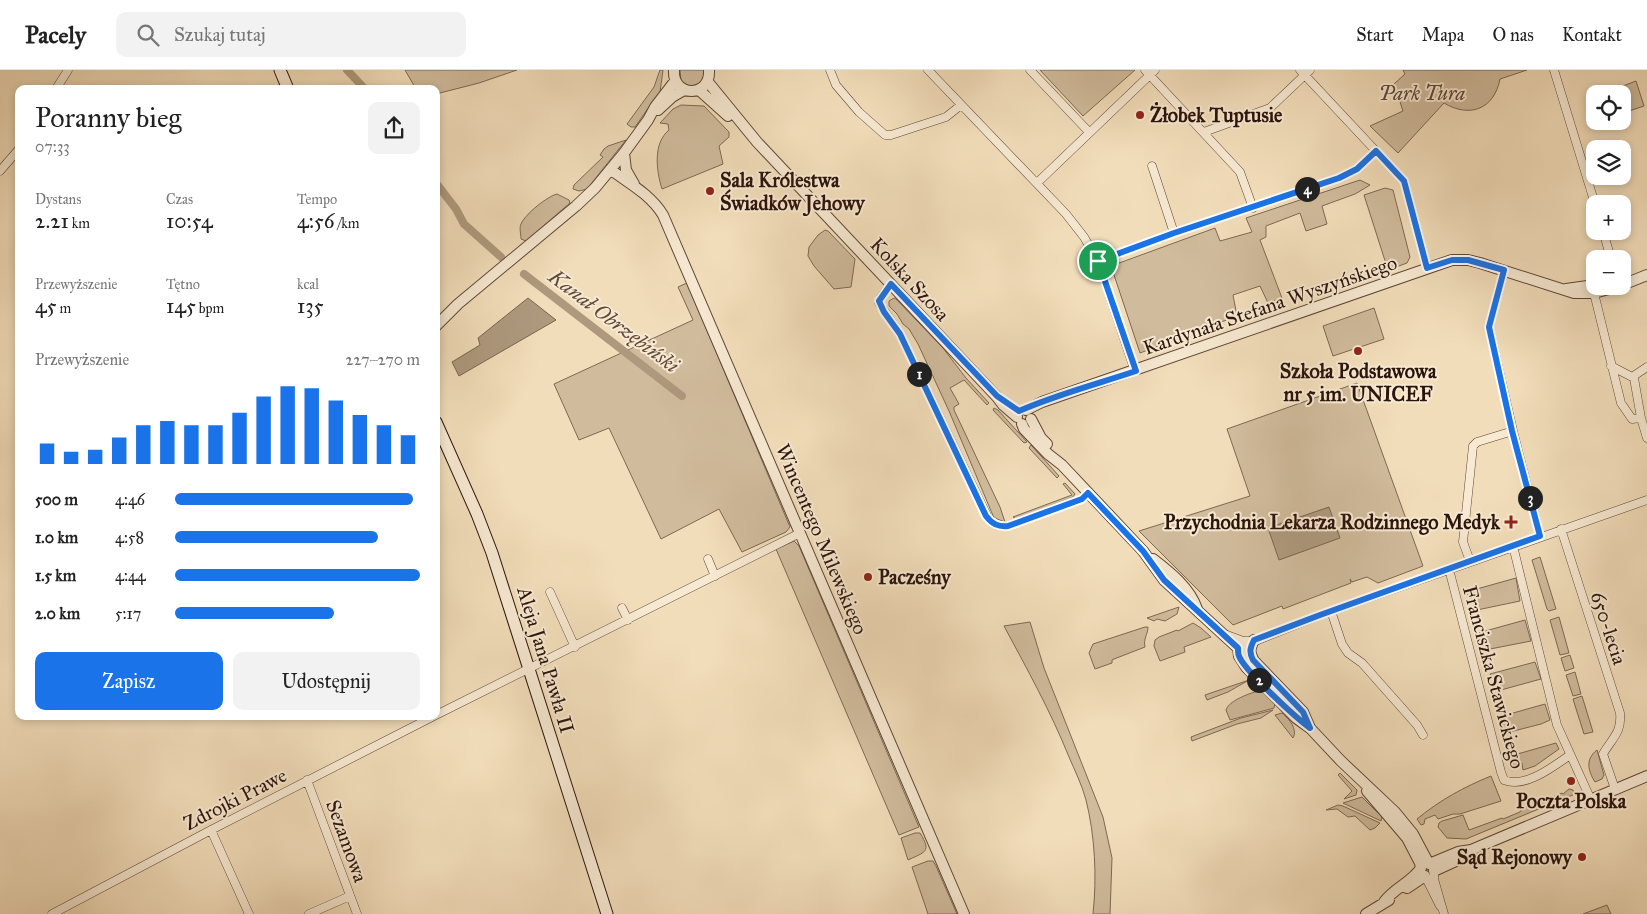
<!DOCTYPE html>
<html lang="pl">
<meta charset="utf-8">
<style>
:root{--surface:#fff;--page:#f2f2f2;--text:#222;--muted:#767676;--line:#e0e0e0;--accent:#1a73e8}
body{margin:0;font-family:"IM FELL Great Primer",serif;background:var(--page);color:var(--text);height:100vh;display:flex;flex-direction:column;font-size:19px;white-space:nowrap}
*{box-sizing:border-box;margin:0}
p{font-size:16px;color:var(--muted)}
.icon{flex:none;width:28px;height:28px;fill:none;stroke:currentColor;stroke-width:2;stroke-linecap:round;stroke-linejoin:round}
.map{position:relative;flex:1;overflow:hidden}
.panel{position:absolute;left:15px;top:15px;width:425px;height:635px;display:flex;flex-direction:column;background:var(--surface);border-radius:10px;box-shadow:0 2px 8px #0003}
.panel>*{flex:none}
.controls{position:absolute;left:1586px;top:15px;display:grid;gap:10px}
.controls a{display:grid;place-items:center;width:45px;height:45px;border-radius:10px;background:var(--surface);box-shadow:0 2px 8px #0003;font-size:25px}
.pin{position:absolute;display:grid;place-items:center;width:42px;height:42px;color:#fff;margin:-21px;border:2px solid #fff;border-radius:50%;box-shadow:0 1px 5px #0007}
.km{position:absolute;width:25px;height:25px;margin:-12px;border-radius:50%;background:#222;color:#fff;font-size:14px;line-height:25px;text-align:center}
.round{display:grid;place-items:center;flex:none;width:52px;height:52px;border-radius:10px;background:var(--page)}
.head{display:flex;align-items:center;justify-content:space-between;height:85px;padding:0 20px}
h1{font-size:28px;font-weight:600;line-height:38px}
.metrics{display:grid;grid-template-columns:repeat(3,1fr);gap:8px;height:85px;padding:5px 20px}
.metrics div{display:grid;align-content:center}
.metrics b{font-size:21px;font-weight:600}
.metrics small{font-size:14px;font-weight:400}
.metrics p{font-size:14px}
.chart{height:140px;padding:10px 20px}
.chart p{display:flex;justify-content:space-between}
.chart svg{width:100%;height:90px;margin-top:5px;stroke:var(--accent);stroke-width:6}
.primary-button{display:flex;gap:10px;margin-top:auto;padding:10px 20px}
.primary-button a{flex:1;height:58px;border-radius:10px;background:var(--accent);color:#fff;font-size:20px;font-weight:600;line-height:58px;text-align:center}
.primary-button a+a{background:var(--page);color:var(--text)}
ul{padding:0 20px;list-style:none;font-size:16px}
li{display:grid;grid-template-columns:80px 60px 1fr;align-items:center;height:38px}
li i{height:12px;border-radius:6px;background:var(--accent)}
header{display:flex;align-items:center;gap:30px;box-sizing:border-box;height:70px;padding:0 25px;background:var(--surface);border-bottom:1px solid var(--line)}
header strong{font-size:24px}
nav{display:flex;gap:28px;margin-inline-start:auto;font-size:18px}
.search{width:350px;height:45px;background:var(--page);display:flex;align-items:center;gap:12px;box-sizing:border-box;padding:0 18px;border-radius:10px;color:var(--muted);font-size:19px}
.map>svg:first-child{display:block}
.green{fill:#d0bb9c;stroke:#7e6854}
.water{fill:#ae997e;stroke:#7a6450}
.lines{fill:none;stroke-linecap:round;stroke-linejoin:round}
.canal{stroke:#ae997e;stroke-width:8}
.minor-casing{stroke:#5d4637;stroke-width:9}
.tertiary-casing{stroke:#5d4637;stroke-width:12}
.secondary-casing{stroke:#2b140b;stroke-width:13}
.minor{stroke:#f7e9d2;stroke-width:8}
.tertiary{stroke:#f7e9d2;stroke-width:10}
.secondary{stroke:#f7e9d2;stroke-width:11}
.route-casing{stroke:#fff;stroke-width:10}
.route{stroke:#1a73e8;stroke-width:6}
.poi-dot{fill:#8f2418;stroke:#f7e9d2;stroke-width:2}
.labels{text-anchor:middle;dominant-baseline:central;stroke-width:4;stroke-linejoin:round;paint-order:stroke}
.park-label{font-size:20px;font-style:italic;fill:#5d4636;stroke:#f7e9d2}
.poi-label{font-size:20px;font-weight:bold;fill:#2b140b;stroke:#f7e9d2;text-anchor:start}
.street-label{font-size:20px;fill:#2b140b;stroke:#f7e9d2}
.water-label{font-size:21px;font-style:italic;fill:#5f4939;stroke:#f7e9d2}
</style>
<header>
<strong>Pacely</strong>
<div class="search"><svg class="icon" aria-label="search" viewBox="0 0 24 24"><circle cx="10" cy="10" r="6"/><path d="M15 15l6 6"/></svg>Szukaj tutaj</div>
<nav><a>Start</a><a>Mapa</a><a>O nas</a><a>Kontakt</a></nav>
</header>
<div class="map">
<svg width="1647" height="844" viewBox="0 0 1647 844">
<rect width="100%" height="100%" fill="#f2ddba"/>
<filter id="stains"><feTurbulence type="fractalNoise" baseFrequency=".004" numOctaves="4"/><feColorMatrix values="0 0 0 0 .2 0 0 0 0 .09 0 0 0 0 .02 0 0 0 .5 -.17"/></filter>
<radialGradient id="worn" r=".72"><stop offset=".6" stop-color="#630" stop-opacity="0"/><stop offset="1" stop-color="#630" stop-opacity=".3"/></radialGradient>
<!-- green -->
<path class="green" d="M405 0H517L479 13 436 24V19H416Z
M660 0H663L660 22 661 23 649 37 635 57H631L627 54 654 17Z
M680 0H704C705 10 699 16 689 16L681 11Z
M1040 0H1135L1083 46Z
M1403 0H1527L1500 9C1494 40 1469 48 1444 33L1398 83 1370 56 1403 41 1394 14 1405 4Z
M1636 11 1644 36 1623 43 1622 24H1617L1615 19Z
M681 35 704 36 729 62V67L719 76 723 94 662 119C656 100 653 73 669 60L668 54 660 53 673 39Z
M626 70 587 119 579 121 573 119 574 115 603 87 600 85 604 79 608 76Z
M1360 110 1370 115 1355 124 1322 136 1327 154 1306 161 1300 143 1266 156V167L1260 170 1282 228 1268 233 1260 216 1233 225 1237 246 1140 283 1111 196 1215 158 1220 171 1252 162 1246 148Z
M1385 118 1393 120 1410 187 1407 193 1388 200 1364 125Z
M557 124 569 130 570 133 526 171 521 169C521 164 519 158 521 154 525 144 548 126 557 124Z
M825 160 828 161 855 189 851 217 834 219 814 196 808 186 809 177 818 165Z
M687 213 790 457 786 462 742 482 719 439 661 469 609 358 579 370 554 314 693 250 678 217Z
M894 228 896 229 943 278 966 308 989 333 987 335 964 310 950 318 959 334 954 337V340L1000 437 1005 452 994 448 949 341 918 274 909 259 903 254 897 244 889 236V231Z
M1374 238 1384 269 1333 286 1323 256Z
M1357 313 1423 496 1378 513 1367 507 1352 512 1350 509 1351 513 1283 539 1282 536 1233 555 1139 461 1250 426 1227 359Z
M994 338 998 340 1027 372 1024 373 993 340Z
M1031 375 1059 406 1057 408 1029 378Z
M1065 413 1075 424 1073 427 1016 449 1013 447 1072 425 1063 414Z
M794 471 799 476 919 757 899 765 776 479Z
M1540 487 1556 539 1549 541 1547 539 1532 490Z
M1516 508 1520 531 1477 540 1466 522Z
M1179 537 1177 544 1165 551 1157 549 1154 551 1147 548Z
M1559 547 1569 583 1560 585 1550 550Z
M1525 550 1531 571 1485 580 1478 563Z
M1030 552 1044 598 1103 747 1112 788 1110 844H1093C1097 807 1095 766 1086 730 1082 715 1075 701 1069 687 1051 642 1027 599 1004 556Z
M1193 553 1201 558 1211 567 1184 577 1185 582 1160 591 1154 576 1155 570 1159 567 1177 560 1178 561Z
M1145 557H1148C1148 564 1143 569 1145 577L1114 589 1112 590V593L1095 599 1089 583 1093 574Z
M1570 585 1574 598 1565 601 1561 588Z
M1535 592 1541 609 1501 620 1490 604Z
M1575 602 1581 624 1573 626 1566 605Z
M1249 610 1228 622 1207 630 1205 625Z
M1261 620 1275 634 1274 638 1230 650 1226 640C1229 630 1251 623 1261 620Z
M1582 626 1593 662 1584 664 1573 629Z
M1545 634 1550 650 1541 654 1506 663 1499 647Z
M1273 640 1261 648 1237 654 1192 671 1191 667 1241 648Z
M1282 643C1289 649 1298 659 1293 668L1275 645Z
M1556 673 1559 679 1535 696 1523 700 1522 693 1512 696 1507 687Z
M1597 680 1604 705 1602 709 1595 712C1588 701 1585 689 1597 680Z
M1340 703 1357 720 1356 725 1344 729 1352 721 1338 705Z
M1491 706 1501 731 1460 744H1453L1438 749 1435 745 1425 749 1424 754 1421 755 1417 749C1440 730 1464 717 1491 706Z
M1569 719 1573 720 1575 724 1466 769 1447 768 1438 757 1439 753 1442 751 1463 745 1469 760 1502 748 1503 749 1520 742 1521 740 1562 723 1563 724Z
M1362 727 1382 747 1381 751 1343 733Z
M1338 735 1343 736 1380 753 1375 758 1370 760 1355 746 1348 747 1337 739 1326 740Z
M915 763H920C932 782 925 782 908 790L901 768Z
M928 791H933L936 796 957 844H928L912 797Z
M1607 835 1611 844H1583Z"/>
<!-- water -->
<path class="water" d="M528 228 556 250 459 306 452 292 480 275 478 268Z
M1329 437 1340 468 1279 490 1268 458Z"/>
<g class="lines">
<!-- canal -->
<path class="canal" d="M347 0 365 19
M436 113 456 139 464 154 501 187
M524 204 682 326"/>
<defs>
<path id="minor" d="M830 0 836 15 859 42 885 65H891L946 47 961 35
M928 0 1066 144 1084 167 1098 191 1135 301
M1030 0 1089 62
M1145 0 1240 102 1253 138
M1300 0 1404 111 1427 198
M1554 0 1595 134
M56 19 68 0
M1204 62 1270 38 1310 0
M1152 96 1174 163
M0 101 19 79
M1037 113 1155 0
M1603 161 1611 189
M1098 191 1174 163 1339 108 1357 99 1376 81
M1504 200 1489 257 1513 361 1540 466
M891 214 881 227 879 233 900 264 988 448 998 455 1007 456 1082 429 1088 423
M1594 223 1621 333 1632 349 1641 348 1647 368
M1611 296 1634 308
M1634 308 1641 348
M1634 308 1635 305 1647 297
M1561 459 1620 643C1622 663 1612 668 1603 684L1615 719
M1513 476 1557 655 1591 730
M708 489 715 506
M1470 491 1463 472 1473 376 1477 372 1513 361
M1449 499 1501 702 1504 710C1525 719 1554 696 1570 685
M550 522 575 577
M622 538 628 550
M1331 541 1342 574 1348 583 1362 593 1417 655 1423 665
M1227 565 1243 571H1252
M1238 578 1320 545 1647 430
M436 645 800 463
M307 710 357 844
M211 760 249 844
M1434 801V809L1444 844
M1425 806 1440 836
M52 844 211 760 434 646
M309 844 350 826"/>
<path id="tertiary" d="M674 0C672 28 711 28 709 0
M708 12 757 72 997 327 1003 335 1017 347
M699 20 728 46
M658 40 672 27 684 20
M624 83 626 100 634 114
M611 100C629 113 651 125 663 145L964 844
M1622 215 1647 205
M1566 219 1595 215
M436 256 458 234 576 136 595 118 624 83 648 50 655 37 675 11
M1026 340 1042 332 1452 190H1468L1480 193 1574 223H1594L1620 216
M1031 349 1041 368 1047 374
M1022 354 1024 359 1048 384 1062 395 1143 481 1164 510 1238 578 1253 590 1303 642 1310 658
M1153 489C1170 502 1190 518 1197 539
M1238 578 1239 586 1246 597 1296 648 1310 658 1341 691 1395 742 1413 764 1429 794 1458 782 1471 780 1647 706
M1253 589C1249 582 1250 578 1254 570
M1367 721 1407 768 1420 793 1421 798C1412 812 1394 818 1384 832
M1434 801 1458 790
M1407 818 1425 806
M1366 844 1389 830"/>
<path id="secondary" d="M280 0 288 19
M436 352 477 444 492 483 607 844"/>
</defs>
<!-- minor casing -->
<use href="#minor" class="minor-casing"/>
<!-- tertiary casing -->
<use href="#tertiary" class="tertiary-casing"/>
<!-- secondary casing -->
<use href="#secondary" class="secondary-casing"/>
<!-- minor -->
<use href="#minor" class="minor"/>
<!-- tertiary -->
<use href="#tertiary" class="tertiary"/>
<!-- secondary -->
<use href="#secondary" class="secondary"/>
</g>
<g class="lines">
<defs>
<path id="route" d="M1376 81 1404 111 1427 198 1452 190H1468L1504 200 1489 257 1512 361 1540 466 1320 545 1254 570C1250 578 1249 582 1253 590L1303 642 1310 658C1296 648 1244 600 1239 586 1238 584 1238 581 1238 578L1164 510 1143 481 1088 423 1082 429 1008 456C998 457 992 454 986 446L900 264 884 242 879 231 891 214 997 326 1019 341C1055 325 1097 314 1136 301L1098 191 1174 163 1339 108 1357 99Z"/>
</defs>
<!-- route casing -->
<use href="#route" class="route-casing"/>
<!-- route -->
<use href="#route" class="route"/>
</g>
<!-- markers -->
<g class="poi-dot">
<circle cx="1140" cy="45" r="5"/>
<circle cx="710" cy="121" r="5"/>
<circle cx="1358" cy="281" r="5"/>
<path d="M1508.5 444.5h5v5h5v5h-5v5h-5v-5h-5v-5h5z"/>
<circle cx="868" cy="507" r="5"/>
<circle cx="1571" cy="711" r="5"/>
<circle cx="1582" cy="787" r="5"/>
</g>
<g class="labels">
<!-- park labels -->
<g class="park-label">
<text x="1422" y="23">Park Tura</text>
</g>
<!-- poi labels -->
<g class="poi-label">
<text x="1150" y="45">Żłobek Tuptusie</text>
<text x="720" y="110">Sala Królestwa<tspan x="720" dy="23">Świadków Jehowy</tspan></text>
<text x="1358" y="301" text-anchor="middle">Szkoła Podstawowa<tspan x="1358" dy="23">nr 5 im. UNICEF</tspan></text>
<text x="1500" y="452" text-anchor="end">Przychodnia Lekarza Rodzinnego Medyk</text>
<text x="878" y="507">Pacześny</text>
<text x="1571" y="731" text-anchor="middle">Poczta Polska</text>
<text x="1572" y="787" text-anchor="end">Sąd Rejonowy</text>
</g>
<!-- street labels -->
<g class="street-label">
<text transform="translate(910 209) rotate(47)">Kolska Szosa</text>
<text transform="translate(1270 235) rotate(-19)">Kardynała Stefana Wyszyńskiego</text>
<text transform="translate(822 469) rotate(67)">Wincentego Milewskiego</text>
<text transform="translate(1609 558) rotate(72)">650-lecia</text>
<text transform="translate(546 590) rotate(73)">Aleja Jana Pawła II</text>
<text transform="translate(1494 607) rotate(75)">Franciszka Stawickiego</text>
<text transform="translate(235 729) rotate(-27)">Zdrojki Prawe</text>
<text transform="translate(347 771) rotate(70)">Sezamowa</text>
</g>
<!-- water labels -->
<g class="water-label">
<text transform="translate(614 251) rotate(37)">Kanał Obrzębiński</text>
</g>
</g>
<rect width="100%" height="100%" filter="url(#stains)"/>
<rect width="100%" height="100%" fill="url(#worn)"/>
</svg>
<div class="controls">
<a><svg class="icon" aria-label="locate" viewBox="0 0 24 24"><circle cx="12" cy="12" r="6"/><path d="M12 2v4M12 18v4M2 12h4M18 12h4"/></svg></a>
<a><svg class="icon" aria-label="layers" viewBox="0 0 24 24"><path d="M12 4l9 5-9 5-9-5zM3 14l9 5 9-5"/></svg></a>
<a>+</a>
<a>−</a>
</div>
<div class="pin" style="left:1098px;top:191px;background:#1e9e55"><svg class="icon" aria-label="arrive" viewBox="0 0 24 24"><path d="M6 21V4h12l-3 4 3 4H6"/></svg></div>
<b class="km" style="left:919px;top:304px">1</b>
<b class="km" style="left:1259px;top:610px">2</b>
<b class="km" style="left:1530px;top:428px">3</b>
<b class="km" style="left:1307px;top:119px">4</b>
<section class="panel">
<div class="head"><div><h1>Poranny bieg</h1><p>07:33</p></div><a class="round"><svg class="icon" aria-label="share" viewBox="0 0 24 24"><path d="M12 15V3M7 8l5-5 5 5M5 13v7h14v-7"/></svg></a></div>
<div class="metrics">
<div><p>Dystans</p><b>2.21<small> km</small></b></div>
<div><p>Czas</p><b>10:54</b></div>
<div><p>Tempo</p><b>4:56<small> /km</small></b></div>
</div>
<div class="metrics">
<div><p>Przewyższenie</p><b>45<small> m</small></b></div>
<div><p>Tętno</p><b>145<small> bpm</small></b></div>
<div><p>kcal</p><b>135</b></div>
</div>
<div class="chart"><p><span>Przewyższenie</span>227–270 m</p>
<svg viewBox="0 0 160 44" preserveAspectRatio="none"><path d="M5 44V34M15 44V38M25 44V37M35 44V31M45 44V25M55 44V23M65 44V25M75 44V25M85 44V19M95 44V11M105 44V6M115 44V7M125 44V13M135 44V20M145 44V25M155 44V30"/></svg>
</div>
<ul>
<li><b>500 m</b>4:46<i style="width:97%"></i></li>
<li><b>1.0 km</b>4:58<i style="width:83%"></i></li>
<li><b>1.5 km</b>4:44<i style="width:100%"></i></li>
<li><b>2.0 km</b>5:17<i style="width:65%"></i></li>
</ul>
<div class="primary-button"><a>Zapisz</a><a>Udostępnij</a></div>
</section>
</div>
